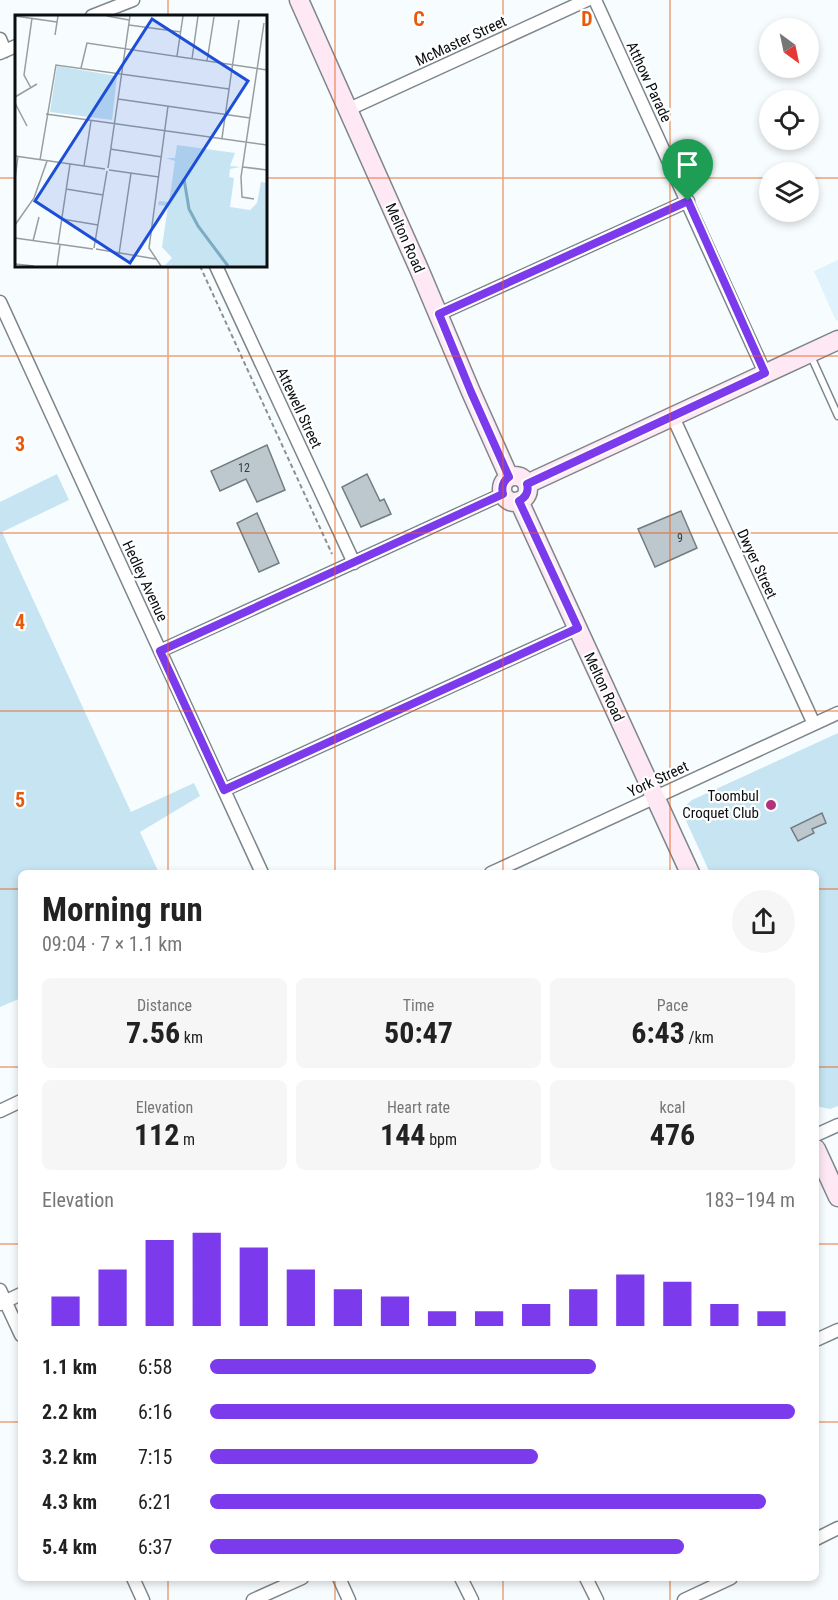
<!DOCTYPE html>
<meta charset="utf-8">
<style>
:root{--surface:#fff;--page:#f6f6f6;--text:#222;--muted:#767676;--accent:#7c3aed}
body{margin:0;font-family:"Roboto Condensed",sans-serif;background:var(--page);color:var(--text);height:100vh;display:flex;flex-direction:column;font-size:22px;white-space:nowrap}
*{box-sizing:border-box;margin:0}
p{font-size:20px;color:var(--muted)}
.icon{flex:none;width:33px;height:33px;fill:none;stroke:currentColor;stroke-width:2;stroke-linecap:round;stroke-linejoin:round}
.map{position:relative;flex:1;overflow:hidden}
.drawer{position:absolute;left:18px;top:870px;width:801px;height:711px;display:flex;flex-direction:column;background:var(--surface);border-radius:9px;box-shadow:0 3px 9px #0003}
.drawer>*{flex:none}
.needle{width:39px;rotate:147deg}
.tools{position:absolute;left:759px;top:18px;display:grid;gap:12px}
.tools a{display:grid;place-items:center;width:60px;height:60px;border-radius:50%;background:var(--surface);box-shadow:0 3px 9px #0003;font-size:30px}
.pin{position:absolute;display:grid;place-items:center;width:51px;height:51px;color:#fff;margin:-62px -26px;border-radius:50% 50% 50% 0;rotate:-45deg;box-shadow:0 0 6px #0007}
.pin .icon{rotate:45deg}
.round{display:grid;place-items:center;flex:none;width:63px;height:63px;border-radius:32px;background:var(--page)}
.summary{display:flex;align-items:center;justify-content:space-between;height:102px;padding:0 24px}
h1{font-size:33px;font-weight:700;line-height:45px}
.figures{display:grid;grid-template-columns:repeat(3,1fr);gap:9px;height:102px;padding:6px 24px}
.figures div{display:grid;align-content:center;border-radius:9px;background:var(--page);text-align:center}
.figures b{font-size:30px;font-weight:700}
.figures small{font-size:16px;font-weight:400}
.figures p{font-size:16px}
.chart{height:168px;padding:12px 24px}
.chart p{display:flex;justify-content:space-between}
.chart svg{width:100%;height:108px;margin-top:6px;stroke:var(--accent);stroke-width:6}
ul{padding:0 24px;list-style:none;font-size:20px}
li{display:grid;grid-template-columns:96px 72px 1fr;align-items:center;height:45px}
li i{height:15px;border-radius:8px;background:var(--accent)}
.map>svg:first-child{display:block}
.built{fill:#e0f3fd}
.green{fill:#c6e4f2}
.building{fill:#bdc8ce;stroke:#727c81;stroke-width:1.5}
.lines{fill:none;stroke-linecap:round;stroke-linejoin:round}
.lane-casing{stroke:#7c868b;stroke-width:9}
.street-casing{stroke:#7c868b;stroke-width:15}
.secondary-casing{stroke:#7c868b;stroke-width:21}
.path{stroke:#8b9092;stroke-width:2;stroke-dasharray:4.5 3;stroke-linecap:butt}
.lane{stroke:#fff;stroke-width:6}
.street{stroke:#fff;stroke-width:12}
.secondary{stroke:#fee8f3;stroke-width:18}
.route-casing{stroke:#fff;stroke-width:12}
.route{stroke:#7c3aed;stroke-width:8}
.grid{fill:none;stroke:#e8590c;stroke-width:1.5;stroke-opacity:0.55}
.poi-dot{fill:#b1317d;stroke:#fff;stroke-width:2}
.labels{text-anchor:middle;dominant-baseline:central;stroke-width:4.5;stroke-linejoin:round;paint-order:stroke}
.number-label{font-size:12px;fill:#373c40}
.street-label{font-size:15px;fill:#0a0e10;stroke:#fff}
.poi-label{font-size:15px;fill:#0a0e10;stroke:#fff;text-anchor:end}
.inset-river{fill:none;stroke:#7cacc2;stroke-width:3}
.inset-road{fill:none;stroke:#989d9f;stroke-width:1.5}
.view{fill:#1d4ed8;fill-opacity:0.15;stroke:#1d4ed8;stroke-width:3}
.inset-edge{fill:none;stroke:#0a0e10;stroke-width:3}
.grid-label{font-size:20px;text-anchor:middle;font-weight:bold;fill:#e8590c;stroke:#fff;stroke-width:4.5;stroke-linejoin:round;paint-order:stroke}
</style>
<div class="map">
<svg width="838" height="1600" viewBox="0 0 838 1600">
<rect width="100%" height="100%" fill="#f7fcfe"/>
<!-- built -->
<path class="built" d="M838 260V320L836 321 814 271Z"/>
<!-- green -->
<path class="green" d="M57 474 69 500 2 532 131 812 194 783 200 796 140 832 159 873H21V998L0 1007V502Z
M838 733V1106L830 1109 816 1106V873H710L683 814 685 806 692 800Z"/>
<!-- building -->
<path class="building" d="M267 445 285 490 257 502 246 479 220 491 211 471Z
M367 474 380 501 384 499 391 514 361 527 342 487Z
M681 511 697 548 655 567 638 529Z
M257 513 279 563 259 572 237 523Z
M822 813 826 823 812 829 814 833 798 841 791 828Z"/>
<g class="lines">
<defs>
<path id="lane" d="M810 354 838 416"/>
<path id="street" d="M595 0 765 373
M92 16 133 0
M0 39 5 51
M0 53 16 46
M347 110 587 0
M216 266 354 563
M0 302 262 873
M439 314 688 201
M672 415 814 724
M160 651 503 494
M224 790 578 628
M491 873 838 713
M0 1111 21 1101
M816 1135 838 1125
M0 1290 21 1335
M0 1304 21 1294
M816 1340 838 1330
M816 1539 838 1528
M133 1578 143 1600
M339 1578 349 1600
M461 1578 472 1600
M586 1578 597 1600
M253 1600 302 1578
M684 1600 731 1578"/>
<path id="secondary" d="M299 0 419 269 471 392 509 477
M502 489a13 13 0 1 1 26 0a13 13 0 1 1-26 0Z
M527 484 838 340
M519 501 690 873
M816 1149 838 1197"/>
</defs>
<!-- lane casing -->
<use href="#lane" class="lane-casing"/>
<!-- street casing -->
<use href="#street" class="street-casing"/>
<!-- secondary casing -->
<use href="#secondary" class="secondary-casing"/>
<!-- path -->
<path class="path" d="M200 266 332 554"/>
<!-- lane -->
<use href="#lane" class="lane"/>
<!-- street -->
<use href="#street" class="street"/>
<!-- secondary -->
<use href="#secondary" class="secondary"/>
</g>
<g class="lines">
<defs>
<path id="route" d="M688 201 765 373 527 484C529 491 526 497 519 501L578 628 224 790 160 651 503 494C501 486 503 481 509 477L471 392 439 314Z"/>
</defs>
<!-- route casing -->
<use href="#route" class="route-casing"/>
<!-- route -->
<use href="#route" class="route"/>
</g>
<!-- grid -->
<path class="grid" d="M168 0V16M335 0V873M503 0V873M670 0V873M0 178H16M266 178H770M808 178H838M168 266V873M0 356H838M0 533H838M0 711H838M0 889H21M816 889H838M0 1067H21M816 1067H838M0 1244H21M816 1244H838M0 1422H21M816 1422H838M168 1578V1600M335 1578V1600M503 1578V1600M670 1578V1600"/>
<!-- markers -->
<circle class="poi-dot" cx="771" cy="805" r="6"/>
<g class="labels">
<!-- number labels -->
<g class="number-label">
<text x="244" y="468">12</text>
<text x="680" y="538">9</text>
</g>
<!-- street labels -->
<g class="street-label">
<text transform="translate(461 41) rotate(-25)">McMaster Street</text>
<text transform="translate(649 82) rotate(65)">Atthow Parade</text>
<text transform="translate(405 238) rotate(66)">Melton Road</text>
<text transform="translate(299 408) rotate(65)">Attewell Street</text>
<text transform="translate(757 564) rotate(65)">Dwyer Street</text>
<text transform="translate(145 581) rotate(65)">Hedley Avenue</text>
<text transform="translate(604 687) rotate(65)">Melton Road</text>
<text transform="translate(658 779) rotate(-25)">York Street</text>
</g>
<!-- poi labels -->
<g class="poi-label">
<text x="759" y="796">Toombul<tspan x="759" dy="17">Croquet Club</tspan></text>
</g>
</g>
<!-- overview -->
<g transform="translate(15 15)">
<rect width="252" height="252" fill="#f7fcfe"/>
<path d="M42 51 102 61 97 105 35 97ZM162 130 220 138 215 151 225 152 215 154 214 162 219 163 215 192 235 195 242 188 246 167 252 168V251L150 250 157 243 147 232 153 191 143 190 144 186 154 187 160 146 151 143H160Z" fill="#c6e4f2"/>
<path class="inset-river" d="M169 164 174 194 183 211 213 251"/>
<path class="inset-road" d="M0 1 42 7M92 1 114 5M114 10 166 17M40 20 43 1M162 41 168 1M177 44 183 1M192 46 199 2M66 53 72 28 252 55M16 73 9 60 17 3M0 82 22 69M103 84 235 103M0 88 12 111M31 99 252 130M207 123 224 5M95 134 147 142M0 141 90 154M25 145 41 50 214 74M69 151 76 106M228 152 252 155M93 153 115 1M94 155 144 162M0 164 3 141M51 174 88 180M239 184 227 182 226 162 249 8M47 204 83 210M0 210 19 183 32 146M0 223 78 234M18 226 24 202M43 229 55 149M79 233 92 156M81 234 141 244M104 239 116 158M0 249 19 251M42 251 45 230M146 251 134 233 153 91"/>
<path class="view" d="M137 4 233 66 115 248 20 186Z"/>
<rect width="252" height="252" class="inset-edge"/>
</g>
<g class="grid-label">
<text x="419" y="26">C</text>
<text x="587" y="26">D</text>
<text x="20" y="451">3</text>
<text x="20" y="629">4</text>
<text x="20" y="807">5</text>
</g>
</svg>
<div class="tools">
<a><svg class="needle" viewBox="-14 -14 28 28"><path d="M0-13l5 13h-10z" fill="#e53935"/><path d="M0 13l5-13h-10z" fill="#767676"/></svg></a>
<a><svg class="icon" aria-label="locate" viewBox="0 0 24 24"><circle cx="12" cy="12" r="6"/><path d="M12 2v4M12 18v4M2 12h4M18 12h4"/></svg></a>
<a><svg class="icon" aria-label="layers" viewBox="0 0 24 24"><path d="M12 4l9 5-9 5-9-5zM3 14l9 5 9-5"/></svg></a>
</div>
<div class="pin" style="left:688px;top:201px;background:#1e9e55"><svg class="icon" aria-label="arrive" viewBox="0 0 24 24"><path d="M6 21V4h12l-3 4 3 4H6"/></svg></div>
<section class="drawer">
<div class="summary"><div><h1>Morning run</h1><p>09:04 · 7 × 1.1 km</p></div><a class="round"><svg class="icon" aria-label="share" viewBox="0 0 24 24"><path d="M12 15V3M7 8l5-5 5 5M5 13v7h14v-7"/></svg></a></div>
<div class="figures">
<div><p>Distance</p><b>7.56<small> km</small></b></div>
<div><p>Time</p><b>50:47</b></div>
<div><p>Pace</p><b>6:43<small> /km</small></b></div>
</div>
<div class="figures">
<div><p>Elevation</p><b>112<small> m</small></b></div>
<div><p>Heart rate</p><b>144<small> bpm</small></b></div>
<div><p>kcal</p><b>476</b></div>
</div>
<div class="chart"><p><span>Elevation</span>183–194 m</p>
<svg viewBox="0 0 160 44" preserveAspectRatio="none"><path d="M5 44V32M15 44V21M25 44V9M35 44V6M45 44V12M55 44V21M65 44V29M75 44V32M85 44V38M95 44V38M105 44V35M115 44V29M125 44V23M135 44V26M145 44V35M155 44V38"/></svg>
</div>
<ul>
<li><b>1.1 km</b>6:58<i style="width:66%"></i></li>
<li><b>2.2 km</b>6:16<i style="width:100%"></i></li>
<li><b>3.2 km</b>7:15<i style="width:56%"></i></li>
<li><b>4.3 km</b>6:21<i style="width:95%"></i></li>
<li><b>5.4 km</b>6:37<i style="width:81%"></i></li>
</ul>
</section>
</div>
